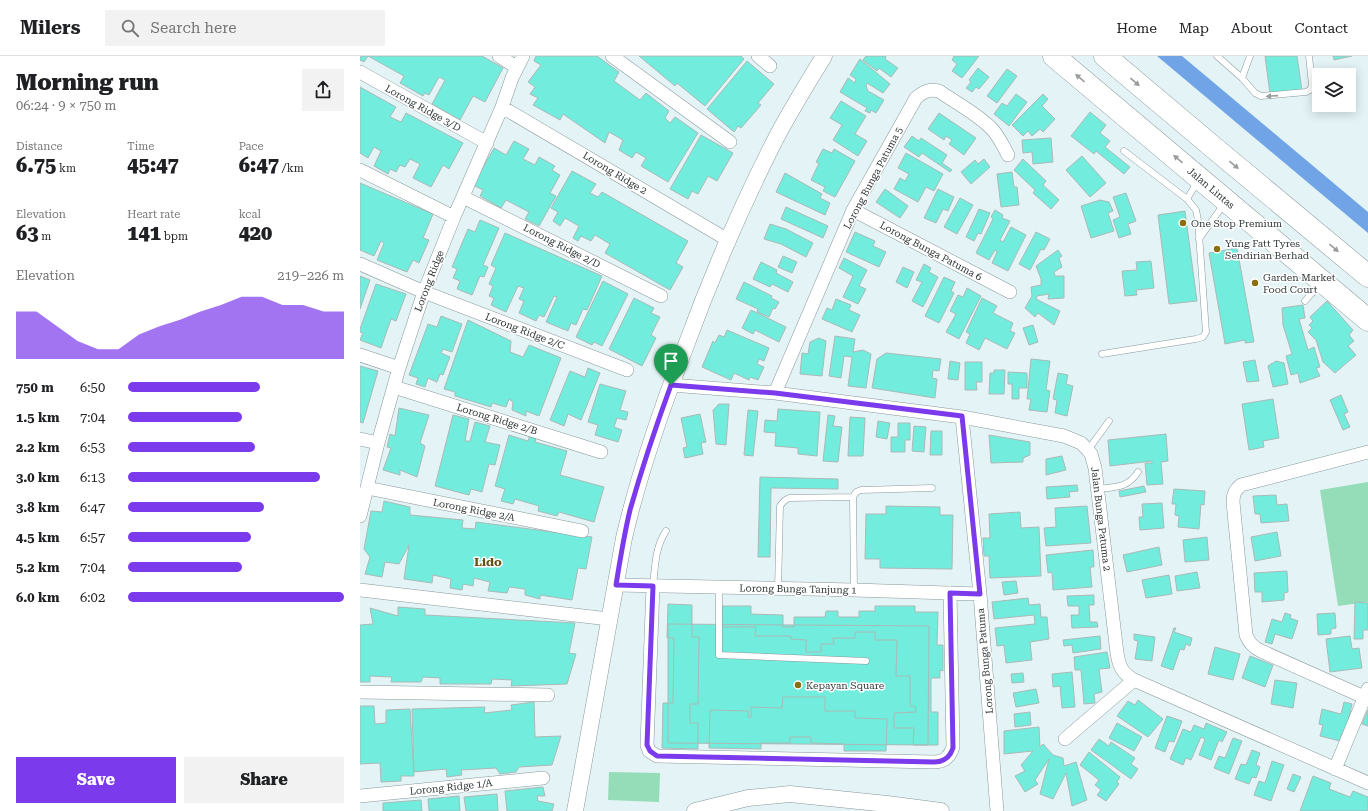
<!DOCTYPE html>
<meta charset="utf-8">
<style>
:root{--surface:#fff;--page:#f2f2f2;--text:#202124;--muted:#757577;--line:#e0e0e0;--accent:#7c3aed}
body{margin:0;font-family:"Roboto Serif",serif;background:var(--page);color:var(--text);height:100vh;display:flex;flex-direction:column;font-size:15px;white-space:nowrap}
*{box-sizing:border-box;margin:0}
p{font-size:13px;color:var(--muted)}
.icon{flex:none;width:22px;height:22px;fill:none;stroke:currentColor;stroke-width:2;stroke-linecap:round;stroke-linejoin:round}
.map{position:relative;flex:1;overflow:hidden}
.panel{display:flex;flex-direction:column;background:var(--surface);width:360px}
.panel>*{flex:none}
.tools{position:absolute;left:952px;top:12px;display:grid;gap:8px}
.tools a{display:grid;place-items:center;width:44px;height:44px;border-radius:0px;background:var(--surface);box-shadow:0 2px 10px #0003;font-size:20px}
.pin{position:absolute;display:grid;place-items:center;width:34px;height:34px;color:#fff;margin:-41px -17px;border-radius:50% 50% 50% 0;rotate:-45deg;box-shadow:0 0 4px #0007}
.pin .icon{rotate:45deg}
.round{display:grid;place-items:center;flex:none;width:42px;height:42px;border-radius:0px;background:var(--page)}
.headline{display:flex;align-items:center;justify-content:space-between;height:68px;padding:0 16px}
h1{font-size:22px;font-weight:800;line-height:30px}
.metrics{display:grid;grid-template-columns:repeat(3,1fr);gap:6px;height:68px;padding:4px 16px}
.metrics div{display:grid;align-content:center}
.metrics b{font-size:20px;font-weight:800}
.metrics small{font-size:11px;font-weight:400}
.metrics p{font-size:11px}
.chart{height:112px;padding:8px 16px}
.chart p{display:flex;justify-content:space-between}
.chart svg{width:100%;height:72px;margin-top:4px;fill:var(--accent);opacity:.7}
.primary-button{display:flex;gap:8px;margin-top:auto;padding:8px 16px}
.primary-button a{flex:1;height:46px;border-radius:0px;background:var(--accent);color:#fff;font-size:16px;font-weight:800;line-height:46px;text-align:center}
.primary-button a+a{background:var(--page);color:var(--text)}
ul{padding:0 16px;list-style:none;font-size:13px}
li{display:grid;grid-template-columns:64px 48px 1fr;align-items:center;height:30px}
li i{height:10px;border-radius:5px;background:var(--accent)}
header{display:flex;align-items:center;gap:24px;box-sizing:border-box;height:56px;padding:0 20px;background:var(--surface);border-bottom:1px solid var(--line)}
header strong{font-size:19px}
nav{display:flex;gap:22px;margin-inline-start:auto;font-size:14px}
.search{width:280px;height:36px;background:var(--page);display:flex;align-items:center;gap:10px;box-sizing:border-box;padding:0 14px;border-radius:0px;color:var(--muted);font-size:15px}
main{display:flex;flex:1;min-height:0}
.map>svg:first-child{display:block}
.green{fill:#94ddb8}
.water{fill:#70a4e6}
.building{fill:#71ecdd;stroke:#aabab7}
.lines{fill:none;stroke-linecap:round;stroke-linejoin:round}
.service-casing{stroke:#89989a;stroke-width:7}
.minor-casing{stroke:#89989a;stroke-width:14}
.tertiary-casing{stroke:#89989a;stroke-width:17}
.trunk-casing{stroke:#89989a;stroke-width:23}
.service{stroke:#fff;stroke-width:6}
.minor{stroke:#fff;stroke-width:13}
.tertiary{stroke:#fff;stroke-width:16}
.trunk{stroke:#fff;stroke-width:22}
.oneway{fill:#989c9c}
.route-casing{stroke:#fff;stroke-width:8}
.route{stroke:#7c3aed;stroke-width:5}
.poi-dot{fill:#896f10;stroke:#fff;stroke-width:1.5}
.labels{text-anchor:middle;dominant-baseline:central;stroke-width:3;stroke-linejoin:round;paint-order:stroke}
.street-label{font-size:10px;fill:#323839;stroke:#fff}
.poi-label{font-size:10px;fill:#323839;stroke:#fff;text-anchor:start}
.quarter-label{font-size:12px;font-weight:bold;fill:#635014;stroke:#fff}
</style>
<header>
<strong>Milers</strong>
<div class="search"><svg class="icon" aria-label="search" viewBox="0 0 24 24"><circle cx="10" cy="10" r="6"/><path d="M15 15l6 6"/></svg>Search here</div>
<nav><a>Home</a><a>Map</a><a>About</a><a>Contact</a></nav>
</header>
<main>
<section class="panel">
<div class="headline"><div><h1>Morning run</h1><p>06:24 · 9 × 750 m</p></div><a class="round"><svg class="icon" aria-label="share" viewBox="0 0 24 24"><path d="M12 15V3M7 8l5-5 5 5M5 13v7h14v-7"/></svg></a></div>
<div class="metrics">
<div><p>Distance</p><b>6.75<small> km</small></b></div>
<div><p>Time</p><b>45:47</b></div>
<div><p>Pace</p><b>6:47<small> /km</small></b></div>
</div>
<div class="metrics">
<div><p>Elevation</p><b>63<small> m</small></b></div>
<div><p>Heart rate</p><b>141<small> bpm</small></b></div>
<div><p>kcal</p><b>420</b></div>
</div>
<div class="chart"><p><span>Elevation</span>219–226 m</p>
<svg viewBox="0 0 160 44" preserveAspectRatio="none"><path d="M0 44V15L10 15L20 24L30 33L40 38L50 38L60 29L70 24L80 20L90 15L100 11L110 6L120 6L130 11L140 11L150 15L160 15V44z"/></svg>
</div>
<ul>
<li><b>750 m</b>6:50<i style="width:61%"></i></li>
<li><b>1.5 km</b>7:04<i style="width:53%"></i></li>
<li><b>2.2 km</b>6:53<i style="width:59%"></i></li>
<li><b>3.0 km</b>6:13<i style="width:89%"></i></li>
<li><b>3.8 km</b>6:47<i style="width:63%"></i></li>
<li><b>4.5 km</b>6:57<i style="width:57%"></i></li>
<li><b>5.2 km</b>7:04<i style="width:53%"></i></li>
<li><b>6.0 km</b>6:02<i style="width:100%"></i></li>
</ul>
<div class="primary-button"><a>Save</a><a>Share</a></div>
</section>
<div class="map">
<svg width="1008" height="755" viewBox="0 0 1008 755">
<rect width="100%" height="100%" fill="#e4f4f6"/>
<!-- green -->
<path class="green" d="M1008 426V546L978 550 960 434Z
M249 716 300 717 299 746 248 744Z"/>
<!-- water -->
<path class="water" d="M797 0H822L1008 156V177Z"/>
<!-- building -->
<path class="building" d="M1 0H122L143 12 125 46 113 40 100 64 72 48 85 24 79 21 69 39 65 37 63 40 40 27 44 20 8 0 4 6 0 4Z
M176 0H237L259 16 254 25 280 44 286 37 309 55 305 62 310 67 315 61 338 77 308 126 281 110 286 102 276 96 272 102 259 94 263 84 249 76 245 87 203 58 200 64 173 49 178 42 170 38 175 31 168 26 181 9 174 5Z
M279 0H381L384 3 345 50 317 27 315 30Z
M506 0H526L525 3 538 12 531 21 519 12 517 15 503 4Z
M594 0H619L602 22 592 15 597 8 592 4Z
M905 0H937L942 34 910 38Z
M973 0H992L974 4Z
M500 3 530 28 523 37 507 27 506 30 508 35 524 44 516 57 511 54 510 57 505 55 507 52 480 36 488 22 495 27 496 23 490 19Z
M387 5 414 28 398 47 401 49 381 72 378 70 374 76 347 53Z
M618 12 629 21 619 33 616 31 612 36 606 32 611 26 609 24Z
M647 13 657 20 637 47 627 40Z
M0 31 36 51 30 61 41 66 46 57 103 87 89 113 83 109 71 131 53 122 60 108 50 103 45 111 40 109 36 116 30 113 28 118 14 110 21 95 14 91 8 102 0 97Z
M656 38 667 46 649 70 634 58 642 47 647 50Z
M683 38 688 43 682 50 695 63 683 76 680 73 672 80 668 75 663 80 652 69Z
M481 45 506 60 495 78 507 85 498 100 473 84 482 69 470 62Z
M730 56 746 69 740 77 750 85 745 91 770 111 764 118 736 95 734 98 711 80Z
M579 57 616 82 604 99 589 88 592 84 586 80 584 84 568 73Z
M341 79 373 97 357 125 348 120 338 138 332 135 328 143 310 133Z
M552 80 559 85 561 82 587 99 582 107 592 114 590 116 562 97 559 101 544 91Z
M691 82 693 106 673 108 672 96 663 97 662 84Z
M154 85 169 93 163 103 175 109 179 101 195 110 192 114 200 119 190 137 196 140 179 170 165 163 169 156 146 144 141 152 120 140 123 134 113 129 134 92 146 99Z
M463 93 472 97 474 93 495 105 475 141 463 135 465 131 451 124 459 107 456 106Z
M546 97 583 118 574 135 566 131 558 146 534 133 540 122 545 125 549 118 538 112Z
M722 100 746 127 730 141 706 114Z
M624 103 630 111 611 128 601 116 615 104 618 108Z
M663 103 686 125 683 129 699 144 691 153 673 137 675 134 654 114Z
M212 115 236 128 230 137 238 141 242 136 328 185 316 207 323 211 310 234 245 197 250 188 235 179 231 185 221 180 218 185 213 182 219 170 205 162 200 170 193 165 198 156 191 152Z
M652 116 654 131H657L659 149 641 151 637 118Z
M425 117 462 138 460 142 470 147 465 159 416 136Z
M0 127 73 158 63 182 69 184 59 207 53 204 47 216 17 204 24 187 21 185 14 200 0 194Z
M525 133 548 150 540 162 516 146Z
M578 133 594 141 588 155 583 153 576 167 564 162Z
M766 137 776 165 768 168 771 178 759 182 753 164 760 161 753 141Z
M600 142 613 149 597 178 584 171Z
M740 144 749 146 753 155 748 157 754 175 731 182 721 150Z
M426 151 468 170 463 182 421 163Z
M619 153 630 157 621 178 618 177 614 185 606 181Z
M635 154 643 159 642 162 650 165 640 184 643 186 651 171 666 179 648 215 632 207 637 196 635 194 629 204 616 197 633 163 631 161Z
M825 155 837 245 809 248 798 159Z
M120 164 139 172 123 209 128 211 124 221 120 220 112 239 97 233 100 225 93 222 97 213 92 211 108 173 115 176Z
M410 168 426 173 453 187 446 201 421 188 404 183Z
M495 176 515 185 513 190 526 196 519 211 486 196Z
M676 176 690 183 684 194 681 193 670 214 659 208Z
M145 177 242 220 227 254 223 253 216 269 211 267 208 275 186 266 197 241 194 240 184 261 179 259 176 265 159 257 164 245 159 243 164 232 158 230 146 256 131 249 134 242 129 240 133 230 129 228 136 212 131 209Z
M877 192 894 286 885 287V284L865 288 849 197Z
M698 194 702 200 699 202 702 211 694 216 695 220H704V242L688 243 689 238 677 240 676 243 700 255 694 269 678 257 675 261 665 252 672 240 671 231 681 229V223L676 210Z
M423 200 437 206 432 217 418 211Z
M484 202 507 214 499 230 506 233 498 248 483 241 493 220 479 212Z
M791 205 794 232 776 234 777 239 765 240 762 215 777 214 776 206Z
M401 206 417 214 416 217 433 226 428 236 412 228 410 231 393 223Z
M564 208 571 212 569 216 578 221 563 251 552 245 562 226 556 224Z
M543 211 554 216 547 232 536 226Z
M0 220 10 224 0 253Z
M584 221 595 226 591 235 594 237 579 267 565 260Z
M243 225 268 238 242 290 234 286 232 289 216 281Z
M384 226 412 240 411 242 419 246 415 253 413 252 409 261 397 256 398 253 376 243Z
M16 228 46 238 36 265 31 263 21 292 0 284 3 277 0 276V273Z
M607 232 621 240 599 283 586 276 596 258 590 255 598 239 603 241Z
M274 242 294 252 291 257 300 261 291 279 296 282 282 310 249 293Z
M622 242 637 250 633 257 653 267 650 275 655 277 647 293 625 282 619 294 606 287 610 278 606 276Z
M476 243 491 249 489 254 500 259 492 276 462 263 467 252 472 254Z
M967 245 993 274 989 279 994 285 988 290 996 299 975 317 963 306 956 284 948 276 952 272 949 269 953 265 950 261Z
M943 249 945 262 939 263 948 294 954 291 960 311 956 312 960 320 940 327 938 317 931 319 926 300 932 298 923 269 922 252Z
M391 254 426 271 419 286 395 274 393 278 382 272Z
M81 260 102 268 92 296 83 293 81 297 90 301 83 319 80 318 77 326 68 322 65 331 56 328 58 322 49 319 68 268 77 271Z
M108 264 151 285 150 296 163 301 169 289 201 302 179 360 166 355V360L152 354 153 346 149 343 146 351 132 347 131 351 95 340V336L84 333Z
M673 269 678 286 669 289 663 272Z
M367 274 409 292 404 305 399 303 397 308 404 311 398 324 390 321 389 324 374 317 371 324 342 311 353 285 355 287 359 279 364 281Z
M475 280 495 283 493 296 503 294 511 298 506 332 488 330 492 301 484 300 481 322 469 320Z
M459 282 466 285 462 320 440 318 442 297 448 298 450 286Z
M526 297 581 303 579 315 573 314 572 322 577 323 575 342 512 332 517 303Z
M671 303 690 305 686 334 690 335 687 356 669 354 671 343H667Z
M895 304 899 325 887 326 883 306Z
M590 305 600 307 598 324 588 323Z
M916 305 924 307 928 328 913 331 908 310Z
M605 306H622V326H616L617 334H605Z
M0 310 18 315 3 367 0 366Z
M228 312 240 317 221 364 208 358 204 370 190 364 210 315 225 321Z
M634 314H645L644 338H629L630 317H634Z
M648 316 667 317V332H659V343H652V328H648Z
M698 317 708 319 706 328 713 330 707 360 695 357 697 344 693 343Z
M240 328 266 335 260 354 268 356 266 364 257 362 254 371 262 374 258 386 235 379 238 369 228 366Z
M981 339 988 356 984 358 990 371 983 374 970 344Z
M913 343 919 382 903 385 904 391 889 394 882 348Z
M359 348H369L366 389 356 388 353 354Z
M39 352 69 359 60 387 65 390 57 421 40 414V419L23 414 31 392 27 391 30 378 35 380Z
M418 353 460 356 457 400 438 398V392L415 390 416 377 404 376 405 364 417 365Z
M388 354 398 355 393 400 384 399Z
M340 358 346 386 341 387 343 398 325 402 323 392 327 391 321 362Z
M93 359 109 363 105 385H110L115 366 130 370 125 386 140 389 135 409 129 408 122 436 111 433 109 439 75 430Z
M468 359 475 360 473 370 482 371 478 406 463 405Z
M490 361 505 362 503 400H488Z
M518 365 530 367 527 383 516 381Z
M538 367H550V384H545V396H531V381H538Z
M554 370 566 371 564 396 552 395Z
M571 375H582V399H570Z
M806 378 808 405 801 406 803 428 787 429 785 407H792V405L750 410 748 384Z
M149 379 168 385 170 379 176 381 175 386 207 395 200 419 244 431 234 466 199 456 197 460 178 455 179 450 155 443 153 448 141 445 145 433 135 430Z
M629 379 670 386V399L663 402V406L631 407Z
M702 400 706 414 686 419V403Z
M400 421 478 423V433L411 432 410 501H398Z
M717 429 718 435 709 436 710 441 687 443 686 431Z
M784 430 786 436 760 441 759 435Z
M814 433 845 435 844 449 841 448 839 473 818 471 819 460 815 459 816 448H812Z
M916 439 917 449 927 448 929 465 901 467 900 458H895L893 440Z
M24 445 50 451V459L103 464 102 472 115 473 116 466 232 481 226 513 218 512 212 544 180 539V543L165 539V533L149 531 147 537 128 535 130 526 114 522 113 530 103 528 102 534 90 532 91 523 73 519 72 527 44 523 49 489 39 508 25 506 22 521 5 518 10 501 4 493 11 455 22 456Z
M802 447 804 472 780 474 779 461H783L782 448Z
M526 450 580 451V459H593L592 513 520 512V503H505L506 458H526Z
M727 450 731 487 686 490 684 472 696 471 695 452Z
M660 456 661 472 679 471 681 520 630 522 629 500H624L623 482H630L629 458Z
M917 476 921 500 895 505 891 481Z
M847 481 849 504 825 506 823 484Z
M799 491 802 509 767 516 763 499Z
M733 494 734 511H730L732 531 693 534 692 516 688 517 686 499Z
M927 515 928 536 924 537V544L902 546V536H895L894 517Z
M837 516 840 532 817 535 815 520Z
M809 519 812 538 786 542 782 524Z
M656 525 658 537 644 539 642 526Z
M734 539V549H729L730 566H737L738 571 712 572 711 559H719V550H708L707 540Z
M668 542 669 549 680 548 681 561H687L689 583 670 586 672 604 646 607 644 589 637 590 635 572 675 568 674 559 634 563 632 546Z
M995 546 1008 547V574H1003V583H994Z
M308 548 332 549V581H339L338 648H330V667H338V693L302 692 303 647H313L314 582H307Z
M362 550H391V558L423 559V571H434V561H465L466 555H478V561H499V555H515V550H555V556H578L577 589H583V615L580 614V622H571V656H578V689H553L554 672H534V657L556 656 555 650H550V620H536L537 584H515V576H495V582H473L474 588H461V596H446V584L431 583V580H395L396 571H362Z
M38 551 65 553V559L215 567 209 597 216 598 207 628 151 630 152 624 132 623 131 628H80V622L63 621 61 626H31L32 621 10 620V626H0V569L13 568 10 552 38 560Z
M925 557 931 559 930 562 938 565 932 583 915 578 912 588 905 586 912 563 922 566Z
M975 557 976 572 971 573V578L958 579 957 558Z
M308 568 569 570 568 689 308 687Z
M814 572H816L814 576 832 582 830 590 826 588 824 594 820 593 813 614 801 610Z
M774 578 795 581 792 605 775 603 778 585 774 584Z
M740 580 741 593 713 597 712 589 704 590 703 584Z
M990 580 992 593 999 592 1002 612 970 616 966 583Z
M855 591 880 598 873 624 848 618Z
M747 596 750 612 739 613 742 636 734 638 735 647 724 648 721 614H715L714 601Z
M890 600 913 609 905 631 882 622Z
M712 616 715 651 702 652 700 630 693 631 692 618Z
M663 617 664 626 652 627 651 618Z
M915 624 937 627 933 652 911 648Z
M676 633 679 647 656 651 653 637Z
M423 641H465V655H495V662L527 663 526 695H484V688L451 687V681H430V687H401V693L349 692 350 654 388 655V661H391V651L422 652Z
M778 644 803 663 788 681 757 660 768 645 775 649Z
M174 646 175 681 201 680 192 709 159 711 156 716 140 718 136 712 101 714 102 719 87 721 86 713 54 716 52 653 125 651 124 657 152 654 151 649Z
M984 646 992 648 985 678 982 677 980 685 960 680 963 669 959 668 962 653 981 658Z
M0 650H14L15 668 26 667V654L50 653 54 720H41V725L21 726 20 707 0 708Z
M1008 654V670L1002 668Z
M670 656 671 669 655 671 654 658Z
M807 660 822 665 814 686 809 685 805 696 795 692Z
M757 667 782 681 774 695 749 682Z
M846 667 867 676 862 686 859 684 851 704 839 699 845 683 841 681 831 704 826 702 823 709 810 703 823 673 831 676 834 669 844 673Z
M679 671 680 691 683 688 693 699 703 702 704 710 716 706 727 744 712 750 706 717 693 743 680 738 689 703 675 724 678 728 665 736 655 720 665 715 661 709 673 695 644 698V675Z
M873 682 882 685 869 718 854 712 859 700 865 702Z
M739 683 749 690 751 686 775 702 771 708 778 713 771 723 731 694Z
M892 694 900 697 896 709 900 711 896 722 892 721 889 728 875 723 881 708 886 709Z
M729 696 760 721 757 726 759 728 746 745 737 739 741 734 735 729 739 724 720 709Z
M912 705 924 709 911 745 894 739 899 725 905 727Z
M933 718 941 721 934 736 927 733Z
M953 720 971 727 969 733 990 741 993 735 1008 741V751L1007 755H940Z
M183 731 185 740H177L178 745 194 748 192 755H147L145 735Z
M137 738 138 755H106L104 741Z
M99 740 100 755H69L68 743Z
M61 744 62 755H23V747Z"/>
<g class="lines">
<defs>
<path id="service" d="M857 0 882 22 895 37 901 40 946 36 950 34 952 29 949 0
M882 22 890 0
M827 143 838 125
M839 183 864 148
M945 245 951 238 961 230
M742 298 836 283 843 281 846 276 838 164 836 154 827 143 764 95
M728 394 749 365
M738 433C755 431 768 432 778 416
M293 530C295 512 295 491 306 475
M359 532V599L506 605
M418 533 420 450 424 445 429 442 493 441
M494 534 493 441 496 436 501 434 572 432"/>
<path id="minor" d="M139 0 156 11
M252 0 370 86
M398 0 410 10
M0 16 127 87
M142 51 368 184
M0 114 94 161
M103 141 301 240
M493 154 650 236
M0 208 64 236 267 314
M0 299 39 312
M311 329 415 337 602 361 704 380 721 387 728 394 731 398 735 412 757 597C759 610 762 617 774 624L1008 727
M34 331 241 396
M415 337 493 154 556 42C564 35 570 33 579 35 596 47 616 57 631 72 639 80 643 90 648 99
M602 361 620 538 637 755
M0 383 18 387
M7 432 222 475
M0 460 18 387 39 312 64 236 94 161 142 51 152 22 163 0
M256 529 494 534 620 538
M293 530 287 689 289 695 297 700 574 706C584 706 590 701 593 691L590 537
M0 534 249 563
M0 636 188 639
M1004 641 901 595C893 591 889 587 886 579L873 446C873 438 875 434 881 429L1008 396
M705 683 774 624
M975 713 1008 633
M0 740 183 722"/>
<path id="tertiary" d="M215 755 264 482C279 417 301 354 325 292 351 221 381 151 415 84 430 55 447 28 464 0
M335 755 388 742 430 738 527 748 581 755"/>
<path id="trunk" d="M694 0 1008 264
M745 0 853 91 1008 220"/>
</defs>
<!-- service casing -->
<use href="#service" class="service-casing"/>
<!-- minor casing -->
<use href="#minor" class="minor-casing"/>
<!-- tertiary casing -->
<use href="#tertiary" class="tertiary-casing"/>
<!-- trunk casing -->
<use href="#trunk" class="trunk-casing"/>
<!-- service -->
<use href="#service" class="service"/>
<!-- minor -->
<use href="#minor" class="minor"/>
<!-- tertiary -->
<use href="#tertiary" class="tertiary"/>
<!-- trunk -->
<use href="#trunk" class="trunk"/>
</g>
<!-- one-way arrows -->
<defs><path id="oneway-solid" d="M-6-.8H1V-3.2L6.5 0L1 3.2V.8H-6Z"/></defs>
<g class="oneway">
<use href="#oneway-solid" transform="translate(720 22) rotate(-140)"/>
<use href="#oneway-solid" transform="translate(775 26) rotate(41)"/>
<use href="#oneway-solid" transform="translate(912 40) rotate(176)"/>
<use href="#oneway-solid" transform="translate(818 103) rotate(-140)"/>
<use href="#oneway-solid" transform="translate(874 109) rotate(39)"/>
<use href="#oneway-solid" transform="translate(974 192) rotate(40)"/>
</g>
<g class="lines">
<defs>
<path id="route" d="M311 329 415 337 602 360 620 538 590 537 593 692C590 701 584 706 574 706L297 700 290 695 287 689 293 530 256 529C260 504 264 479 270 454 282 412 296 370 311 329Z"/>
</defs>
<!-- route casing -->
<use href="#route" class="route-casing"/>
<!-- route -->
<use href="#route" class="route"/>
</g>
<!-- markers -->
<g class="poi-dot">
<circle cx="823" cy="167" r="4"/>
<circle cx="857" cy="193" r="4"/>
<circle cx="895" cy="227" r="4"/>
<circle cx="438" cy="629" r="4"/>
</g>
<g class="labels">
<!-- street labels -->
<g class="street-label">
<text transform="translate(63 52) rotate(29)">Lorong Ridge 3/D</text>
<text transform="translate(255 117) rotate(31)">Lorong Ridge 2</text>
<text transform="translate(513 122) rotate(-62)">Lorong Bunga Patuma 5</text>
<text transform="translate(851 132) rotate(40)">Jalan Lintas</text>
<text transform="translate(202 190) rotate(27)">Lorong Ridge 2/D</text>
<text transform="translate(571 195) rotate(28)">Lorong Bunga Patuma 6</text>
<text transform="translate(69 225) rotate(-69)">Lorong Ridge</text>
<text transform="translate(165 275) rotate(21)">Lorong Ridge 2/C</text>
<text transform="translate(137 363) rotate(17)">Lorong Ridge 2/B</text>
<text transform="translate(114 454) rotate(11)">Lorong Ridge 2/A</text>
<text transform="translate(741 463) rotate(83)">Jalan Bunga Patuma 2</text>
<text transform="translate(438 533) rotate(1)">Lorong Bunga Tanjung 1</text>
<text transform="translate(625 605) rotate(-95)">Lorong Bunga Patuma</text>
<text transform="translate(91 731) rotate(-6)">Lorong Ridge 1/A</text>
</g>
<!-- poi labels -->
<g class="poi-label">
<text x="831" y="167">One Stop Premium</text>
<text x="865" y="187">Yung Fatt Tyres<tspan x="865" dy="12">Sendirian Berhad</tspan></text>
<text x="903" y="221">Garden Market<tspan x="903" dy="12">Food Court</tspan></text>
<text x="446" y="629">Kepayan Square</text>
</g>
<!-- quarter labels -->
<g class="quarter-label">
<text x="128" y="506">Lido</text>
</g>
</g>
</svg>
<div class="tools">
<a><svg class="icon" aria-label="layers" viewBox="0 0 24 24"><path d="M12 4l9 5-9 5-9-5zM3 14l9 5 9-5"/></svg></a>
</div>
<div class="pin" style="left:311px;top:329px;background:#1e9e55"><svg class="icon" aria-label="arrive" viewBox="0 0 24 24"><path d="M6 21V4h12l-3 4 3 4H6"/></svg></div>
</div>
</main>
